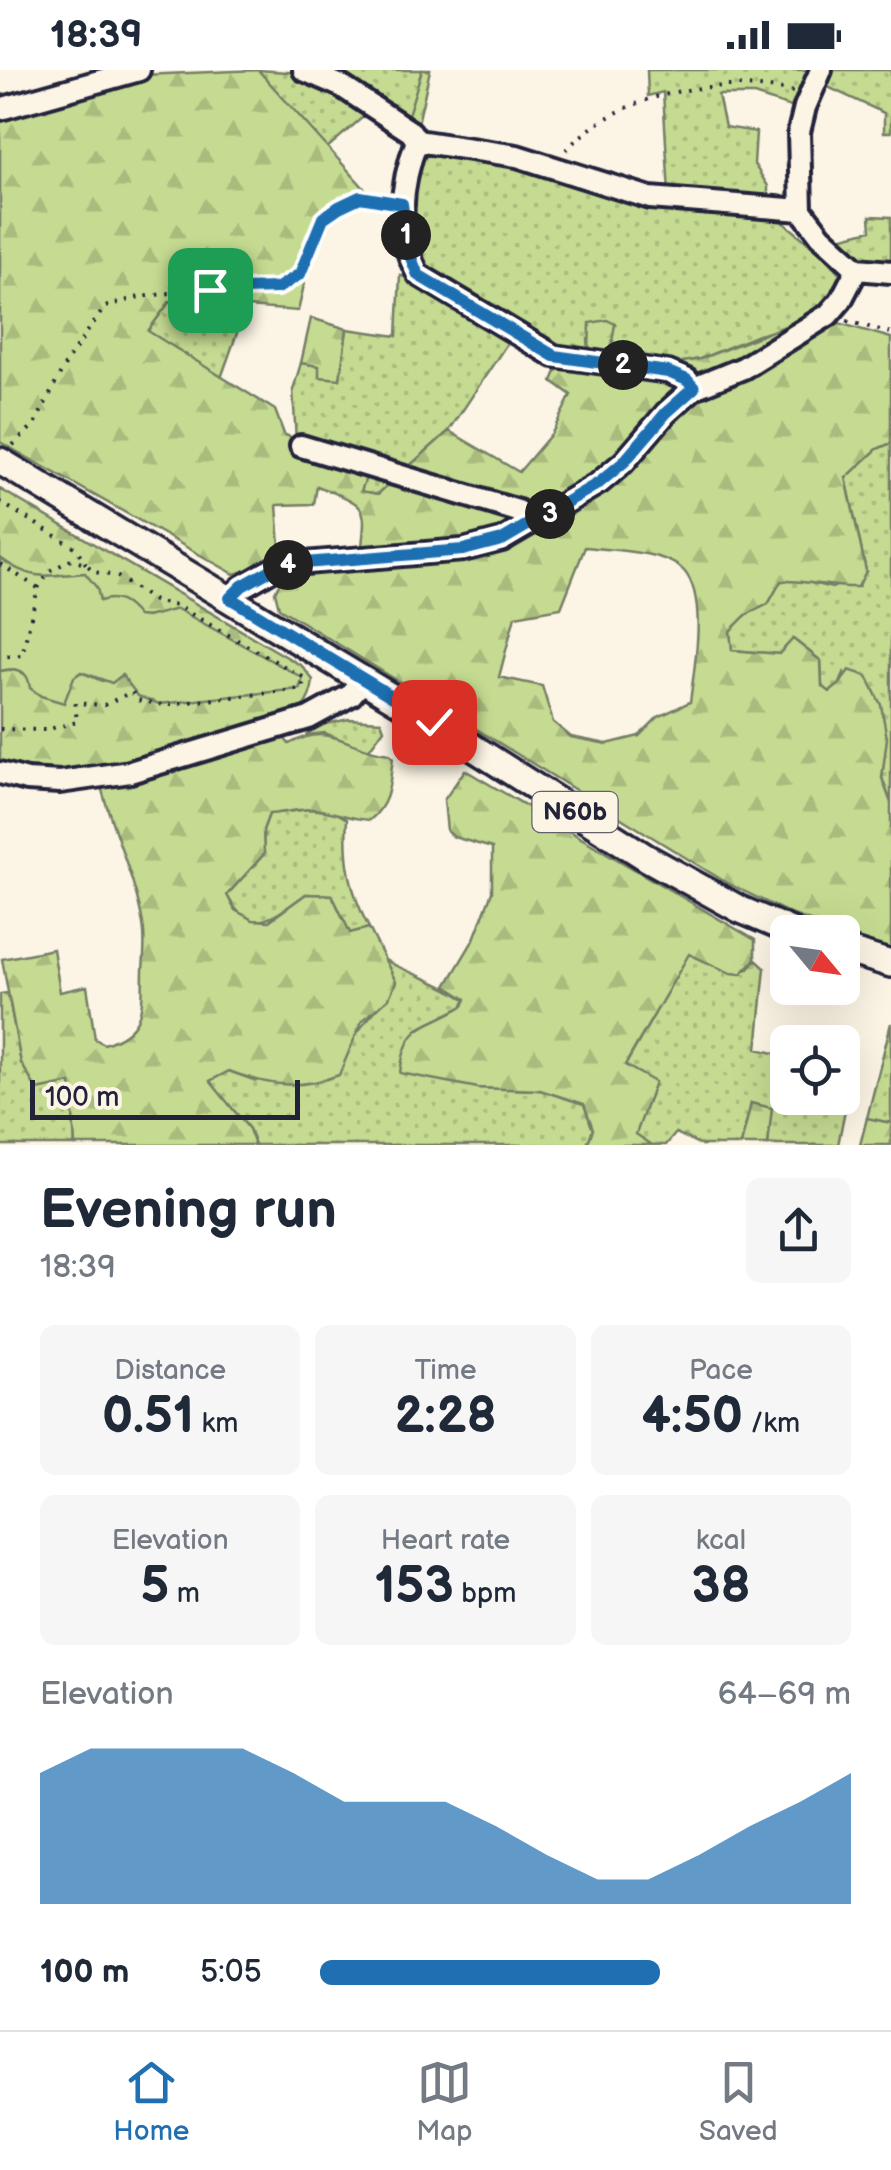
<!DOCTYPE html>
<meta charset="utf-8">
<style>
:root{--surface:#fff;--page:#f6f6f7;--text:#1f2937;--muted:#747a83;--line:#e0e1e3;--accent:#1f6fb2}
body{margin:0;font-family:"Balsamiq Sans",sans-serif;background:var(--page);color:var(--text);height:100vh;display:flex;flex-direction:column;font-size:38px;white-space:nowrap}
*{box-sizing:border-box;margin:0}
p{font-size:32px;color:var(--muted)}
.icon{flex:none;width:55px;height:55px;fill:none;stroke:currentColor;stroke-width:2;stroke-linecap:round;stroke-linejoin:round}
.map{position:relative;height:1075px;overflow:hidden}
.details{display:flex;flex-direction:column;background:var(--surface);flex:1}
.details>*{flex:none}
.needle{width:65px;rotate:119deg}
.controls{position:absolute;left:770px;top:845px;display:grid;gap:20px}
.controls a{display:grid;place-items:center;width:90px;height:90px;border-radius:15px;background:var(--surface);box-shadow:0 10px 40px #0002;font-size:50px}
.scale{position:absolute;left:30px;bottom:25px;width:270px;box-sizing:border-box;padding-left:10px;border:5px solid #22223b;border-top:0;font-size:28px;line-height:35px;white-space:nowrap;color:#22223b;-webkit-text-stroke:8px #fcf5e5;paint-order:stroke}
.pin{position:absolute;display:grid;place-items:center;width:85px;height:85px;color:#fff;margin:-42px;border-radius:20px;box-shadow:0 5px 15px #0006}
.km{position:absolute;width:50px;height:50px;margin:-25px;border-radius:50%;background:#222;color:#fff;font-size:28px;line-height:50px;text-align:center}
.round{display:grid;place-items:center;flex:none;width:105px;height:105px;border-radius:15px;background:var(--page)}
.summary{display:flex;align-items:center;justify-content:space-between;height:170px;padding:0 40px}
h1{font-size:55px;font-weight:800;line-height:75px}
.figures{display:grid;grid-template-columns:repeat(3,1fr);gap:15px;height:170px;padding:10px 40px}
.figures div{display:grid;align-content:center;border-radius:15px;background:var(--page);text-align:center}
.figures b{font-size:50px;font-weight:800}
.figures small{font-size:28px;font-weight:400}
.figures p{font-size:28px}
.chart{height:280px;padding:20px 40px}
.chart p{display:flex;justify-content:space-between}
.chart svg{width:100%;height:180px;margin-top:10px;fill:var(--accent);opacity:.7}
ul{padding:0 40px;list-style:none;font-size:32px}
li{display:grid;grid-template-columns:160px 120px 1fr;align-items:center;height:75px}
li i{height:25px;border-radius:12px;background:var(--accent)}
.status{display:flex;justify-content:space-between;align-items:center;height:70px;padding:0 50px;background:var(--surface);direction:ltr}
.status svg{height:28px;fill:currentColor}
.dock{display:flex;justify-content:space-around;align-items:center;height:140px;border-top:2px solid var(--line);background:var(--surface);font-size:28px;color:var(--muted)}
.dock a{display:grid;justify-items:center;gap:5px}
.dock .active{color:var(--accent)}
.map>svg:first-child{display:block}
.grass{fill:url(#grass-dots);stroke:#747e66;stroke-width:2.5}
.forest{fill:url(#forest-firs);stroke:#747e66;stroke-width:2.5;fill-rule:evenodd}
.park{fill:#c5db91;stroke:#747e66;stroke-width:2.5}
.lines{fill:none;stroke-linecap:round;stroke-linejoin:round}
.minor-casing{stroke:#22223b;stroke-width:28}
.major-casing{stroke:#22223b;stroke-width:32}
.path{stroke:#22223b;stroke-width:4;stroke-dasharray:2.5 8;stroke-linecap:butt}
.minor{stroke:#fcf5e5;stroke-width:20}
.major{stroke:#fcf5e5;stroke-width:25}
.route-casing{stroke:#fff;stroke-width:20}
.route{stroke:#1f6fb2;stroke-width:12}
.labels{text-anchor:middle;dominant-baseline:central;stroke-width:8;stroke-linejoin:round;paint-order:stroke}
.shield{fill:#fcf5e5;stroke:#63616e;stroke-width:2.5}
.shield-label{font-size:25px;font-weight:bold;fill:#22223b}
</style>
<div class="status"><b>18:39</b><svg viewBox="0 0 49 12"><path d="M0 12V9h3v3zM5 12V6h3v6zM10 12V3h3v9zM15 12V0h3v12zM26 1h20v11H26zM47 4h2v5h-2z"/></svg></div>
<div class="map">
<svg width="891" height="1075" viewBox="0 0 891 1075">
<defs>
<pattern id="grass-dots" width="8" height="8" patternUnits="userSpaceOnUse" patternTransform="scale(2.5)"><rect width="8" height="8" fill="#c5db91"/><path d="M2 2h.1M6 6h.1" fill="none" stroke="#a9bc7e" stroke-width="1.8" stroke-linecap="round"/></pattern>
<pattern id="forest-firs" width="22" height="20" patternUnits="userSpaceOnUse" patternTransform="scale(2.5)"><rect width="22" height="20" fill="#c5db91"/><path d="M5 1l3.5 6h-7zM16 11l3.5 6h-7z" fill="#a9bc7e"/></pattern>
</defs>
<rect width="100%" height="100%" fill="#fcf5e5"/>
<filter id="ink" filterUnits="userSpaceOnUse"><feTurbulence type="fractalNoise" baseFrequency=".01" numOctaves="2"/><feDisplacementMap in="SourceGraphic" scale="20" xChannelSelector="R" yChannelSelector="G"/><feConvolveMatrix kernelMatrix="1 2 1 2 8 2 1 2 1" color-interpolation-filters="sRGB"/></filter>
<g filter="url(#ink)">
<!-- grass -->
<path class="grass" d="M258 0 302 3 370 41 326 79Z
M329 0H422L409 45 352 9Z
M647 0H817L800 40 754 25H718L725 57 756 62 754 94 768 116V136L669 124 663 22 648 26Z
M826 0H891V62H884V43L819 13Z
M443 84 546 104 648 135 689 142 782 151 827 188 842 206 840 218 805 254 758 265 700 289 678 293 609 282 613 271 588 269 589 281 564 283 421 200 406 137 420 87Z
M870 146 891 147V198L859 193 831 170 871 160Z
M400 205 512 266 449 361 378 424 360 421 296 371 293 320 301 293 319 296 340 309 347 259 397 266Z
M170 231 247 235 221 308 147 262Z
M891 373V733L882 708 884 688 844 603 840 614 830 622 822 616 821 591 793 569 779 584 731 580 730 561 745 545 768 534 781 511 799 510 832 518 866 501 846 407 877 379Z
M349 649 381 651 384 659 368 681 325 663 307 665 312 657Z
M310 739 335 742 347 749C344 790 350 821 369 858L350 863 332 825 306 824C276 845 250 871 227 825L264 784 263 760 269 744Z
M689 883 730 903 749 899 755 889 765 898 757 979 787 986 788 1028H842L843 1003 852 1005 838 1075H768L769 1061 751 1034 741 1075H701L676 1063 666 1075H652L635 1064 625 996Z
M385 890C412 905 441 912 466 930L463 936 416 960 478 1018 540 1020 584 1034 593 1060 587 1075H255L249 1059 209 1011 229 1001 256 1011 353 971C364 947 385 936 396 912Z
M8 923 21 993 52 1015 71 1012 75 1075H0V924Z
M891 953V1053L867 1048Z"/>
<!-- forest -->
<path class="forest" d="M258 0 373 128C363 132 351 135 343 140 310 160 307 207 298 241L170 231 148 261 275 340 284 364 367 405 361 421 378 424 449 361 519 402 552 363 571 325 552 311 560 292 589 281 590 253 607 250 615 254 610 283 678 293 700 289 795 252 826 259 839 253 891 268V373L877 379 846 408 866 501 858 517C831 518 807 510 781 511L768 534 746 545 730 561 732 580 779 584 793 569 821 591 822 616 830 622 840 614 849 600 867 606 881 635 887 668 882 708 891 733V880L793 845 727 813 279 538 275 522 283 506 360 496C365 436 375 438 317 416L314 434 277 435 281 491 234 504 0 372V45L142 5ZM585 477C612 480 665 481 684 501 708 528 694 599 690 632L658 647 639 666 607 674 571 667 553 652 542 616 499 607 515 546 561 538Z
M329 0 352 9 408 45 422 0H430L417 58Z
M311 248 347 259 340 309 319 307V296L301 293Z
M0 419 302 596 313 610C311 636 296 645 276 658L289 674C333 651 345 679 389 684L393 688C389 714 391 732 370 750 349 749 332 740 312 739 298 739 283 743 269 744L263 760 264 784 227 825 235 840 253 850 269 851 306 824 332 825 350 863 369 858 396 912 389 928 362 951 339 1005C299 1020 268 1016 229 1001L210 1011 249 1059 255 1075H75L71 1013 37 1020 21 993 2 889 53 879 60 922 87 916 95 969 104 974C146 961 142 937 143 900 144 885 146 870 143 854 134 803 110 756 98 705L34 700 0 694V601C25 595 44 618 64 632L74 607 81 602 102 611 122 605 159 634 299 619 177 539C167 542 155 547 144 547 114 546 86 522 63 504 38 510 20 503 0 488Z
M465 700 755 870V889L741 904 730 903 689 884 625 995 655 1012 636 1064 652 1075H587L593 1059 584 1034 540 1020 478 1018 400 1003C407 951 424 960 463 936L466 929 446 916 474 869 492 822V778L454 767 447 761 444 730Z
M751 1033 772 1038 768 1075H741Z
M867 1048 891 1053V1075H860Z"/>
<!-- park -->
<path class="park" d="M0 488C32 512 48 506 85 503L97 518 100 531C117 525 127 533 138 546L147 547 177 539 303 608 299 619 159 634 138 626 122 605 112 613 81 602 74 607 64 633 41 626 30 618C28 599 17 597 0 601Z"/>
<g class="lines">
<defs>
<path id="minor" d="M304 0 341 16 411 62 417 71 517 86 650 128 801 140
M0 39 139 0
M417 71C401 112 394 166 419 205L554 286 668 302 687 310 694 318
M801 140 799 62 805 37 821 0
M801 140 821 166 857 199
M857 199 891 202
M301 376 518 441 532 453
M229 528 242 517 280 495 463 480 502 470 599 413 624 392 666 343 694 318 743 298 828 245 841 230 857 199
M0 703 27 710 60 712 130 702 309 648 351 625 363 611"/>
<path id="major" d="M0 391 433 652 647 788 739 839 793 862
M842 879 891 894"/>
</defs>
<!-- minor casing -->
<use href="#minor" class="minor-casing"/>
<!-- major casing -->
<use href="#major" class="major-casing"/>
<!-- path -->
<path class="path" d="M566 80C622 21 717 6 794 22
M847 251 891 263
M13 375 35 354 68 289 105 237 135 228 170 223 279 219 300 203 323 148 360 127 387 133
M0 432 76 478 86 494
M0 494 38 518 22 585 0 587
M0 659 45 660 77 652 75 633 104 635 132 622 137 630 164 635 302 619 305 608 177 536 154 531 118 507 95 502 86 494 71 490 51 500 38 518"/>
<!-- minor -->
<use href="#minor" class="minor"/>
<!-- major -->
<use href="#major" class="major"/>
</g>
</g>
<g class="lines" filter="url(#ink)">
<defs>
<path id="route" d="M210 220 278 218 300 204 323 148 339 137 360 127 402 134 409 183 418 205 554 286 668 302 687 310 694 318 666 343 624 392 599 413 502 470 463 480 280 495 242 516 230 528 434 652"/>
</defs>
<!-- route casing -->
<use href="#route" class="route-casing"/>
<!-- route -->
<use href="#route" class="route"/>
</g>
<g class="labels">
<!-- shield labels -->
<rect class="shield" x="532.5" y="722" width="85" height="40" rx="8"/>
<g class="shield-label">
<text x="575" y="742">N60b</text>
</g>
</g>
</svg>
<div class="controls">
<a><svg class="needle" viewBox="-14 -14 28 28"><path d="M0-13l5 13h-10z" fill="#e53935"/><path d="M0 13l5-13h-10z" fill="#747a83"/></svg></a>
<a><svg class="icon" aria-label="locate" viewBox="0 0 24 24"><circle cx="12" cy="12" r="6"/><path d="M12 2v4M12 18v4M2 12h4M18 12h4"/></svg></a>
</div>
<div class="scale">100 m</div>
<div class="pin" style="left:210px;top:220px;background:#1e9e55"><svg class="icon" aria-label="arrive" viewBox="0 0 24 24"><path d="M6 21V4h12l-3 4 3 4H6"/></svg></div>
<div class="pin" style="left:434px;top:652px;background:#d93025"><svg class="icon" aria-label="check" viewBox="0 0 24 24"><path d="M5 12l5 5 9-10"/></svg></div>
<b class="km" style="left:406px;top:165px">1</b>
<b class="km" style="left:623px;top:295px">2</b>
<b class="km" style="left:550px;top:444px">3</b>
<b class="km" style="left:288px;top:495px">4</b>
</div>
<section class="details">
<div class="summary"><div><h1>Evening run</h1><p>18:39</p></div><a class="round"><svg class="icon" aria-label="share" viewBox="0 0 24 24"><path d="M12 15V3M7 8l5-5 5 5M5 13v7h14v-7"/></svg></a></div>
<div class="figures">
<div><p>Distance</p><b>0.51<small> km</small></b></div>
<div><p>Time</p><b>2:28</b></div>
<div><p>Pace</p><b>4:50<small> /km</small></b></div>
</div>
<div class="figures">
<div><p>Elevation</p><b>5<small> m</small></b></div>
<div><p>Heart rate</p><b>153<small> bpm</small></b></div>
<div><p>kcal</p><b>38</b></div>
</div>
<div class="chart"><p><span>Elevation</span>64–69 m</p>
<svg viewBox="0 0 160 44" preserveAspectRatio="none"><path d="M0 44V12L10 6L20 6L30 6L40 6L50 12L60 19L70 19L80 19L90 25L100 32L110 38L120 38L130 32L140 25L150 19L160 12V44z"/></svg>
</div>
<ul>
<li><b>100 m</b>5:05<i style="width:64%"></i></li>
</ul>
</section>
<nav class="dock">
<a class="active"><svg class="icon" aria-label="home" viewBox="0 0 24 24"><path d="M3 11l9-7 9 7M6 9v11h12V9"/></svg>Home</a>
<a><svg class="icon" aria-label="map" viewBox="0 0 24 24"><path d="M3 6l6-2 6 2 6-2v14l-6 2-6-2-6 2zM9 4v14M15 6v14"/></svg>Map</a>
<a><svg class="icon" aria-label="saved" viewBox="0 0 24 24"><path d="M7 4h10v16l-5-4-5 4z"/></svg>Saved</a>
</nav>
